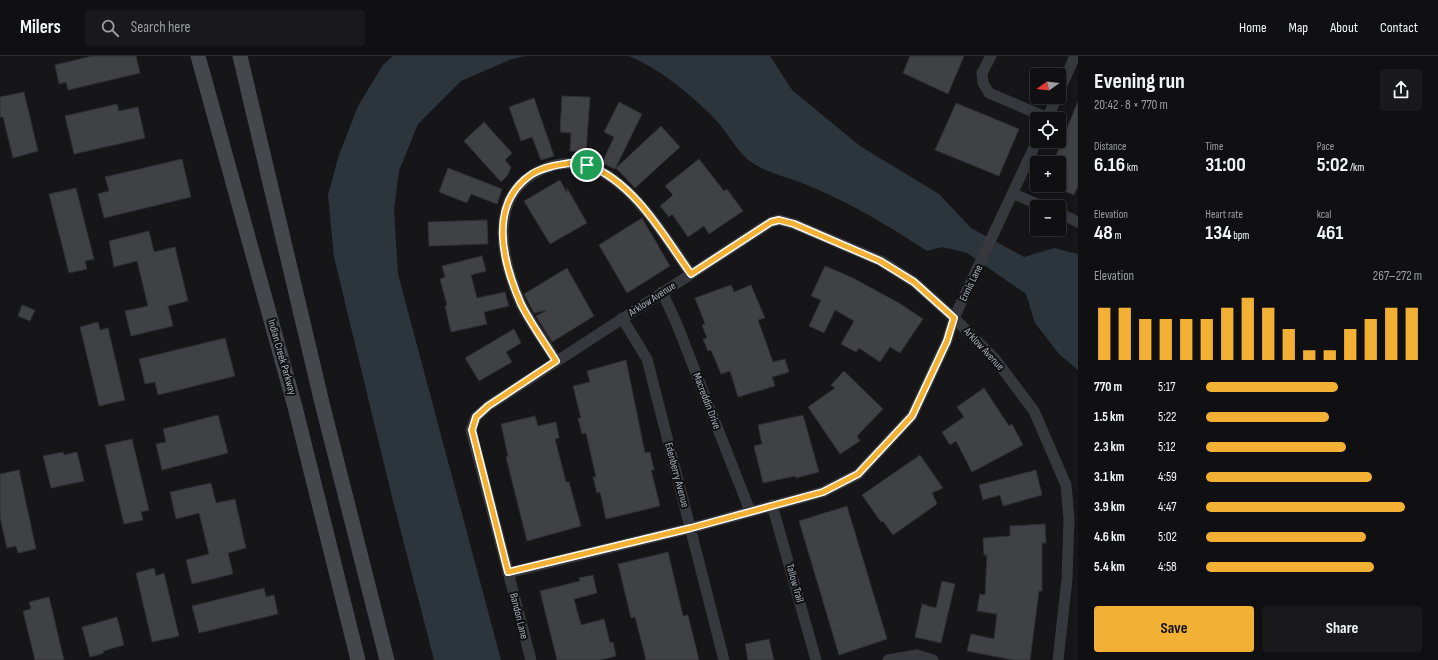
<!DOCTYPE html>
<meta charset="utf-8">
<style>
:root{--surface:#101012;--page:#19191b;--text:#f1f3f6;--muted:#9c9d9f;--line:#303032;--accent:#f2b134}
body{margin:0;font-family:"Sofia Sans Condensed",sans-serif;background:var(--page);color:var(--text);height:100vh;display:flex;flex-direction:column;font-size:15px;white-space:nowrap}
*{box-sizing:border-box;margin:0}
p{font-size:13px;color:var(--muted)}
.icon{flex:none;width:22px;height:22px;fill:none;stroke:currentColor;stroke-width:2;stroke-linecap:round;stroke-linejoin:round}
.map{position:relative;flex:1;overflow:hidden}
.panel{display:flex;flex-direction:column;background:var(--surface);width:360px}
.panel>*{flex:none}
.needle{width:26px;rotate:256deg}
.buttons{position:absolute;left:1030px;top:12px;display:grid;gap:8px}
.buttons a{display:grid;place-items:center;width:36px;height:36px;border-radius:4px;background:var(--surface);box-shadow:0 2px 6px #0003,0 0 0 1px var(--line);font-size:20px}
.pin{position:absolute;display:grid;place-items:center;width:34px;height:34px;color:#fff;margin:-17px;border:2px solid #fff;border-radius:50%;box-shadow:0 1px 4px #0007}
.round{display:grid;place-items:center;flex:none;width:42px;height:42px;border-radius:4px;background:var(--page)}
.summary{display:flex;align-items:center;justify-content:space-between;height:68px;padding:0 16px}
h1{font-size:22px;font-weight:700;line-height:30px}
.metrics{display:grid;grid-template-columns:repeat(3,1fr);gap:6px;height:68px;padding:4px 16px}
.metrics div{display:grid;align-content:center}
.metrics b{font-size:20px;font-weight:700}
.metrics small{font-size:11px;font-weight:400}
.metrics p{font-size:11px}
.chart{height:112px;padding:8px 16px}
.chart p{display:flex;justify-content:space-between}
.chart svg{width:100%;height:72px;margin-top:4px;stroke:var(--accent);stroke-width:6}
.action{display:flex;gap:8px;margin-top:auto;padding:8px 16px}
.action a{flex:1;height:46px;border-radius:4px;background:var(--accent);color:#111;font-size:16px;font-weight:700;line-height:46px;text-align:center}
.action a+a{background:var(--page);color:var(--text)}
ul{padding:0 16px;list-style:none;font-size:13px}
li{display:grid;grid-template-columns:64px 48px 1fr;align-items:center;height:30px}
li i{height:10px;border-radius:5px;background:var(--accent)}
header{display:flex;align-items:center;gap:24px;box-sizing:border-box;height:56px;padding:0 20px;background:var(--surface);border-bottom:1px solid var(--line)}
header strong{font-size:19px}
nav{display:flex;gap:22px;margin-inline-start:auto;font-size:14px}
.search{width:280px;height:36px;background:var(--page);display:flex;align-items:center;gap:10px;box-sizing:border-box;padding:0 14px;border-radius:4px;color:var(--muted);font-size:15px}
main{display:flex;flex:1;min-height:0}
.map>svg:first-child{display:block}
.water{fill:#2c353c}
.building{fill:#404145;stroke:#303034}
.lines{fill:none;stroke-linecap:round;stroke-linejoin:round}
.street{stroke:#37383d;stroke-width:11}
.secondary{stroke:#45474d;stroke-width:15}
.route-casing{stroke:#fff;stroke-width:8}
.route{stroke:#f2b134;stroke-width:5}
.labels{text-anchor:middle;dominant-baseline:central;stroke-width:4;stroke-linejoin:round;paint-order:stroke}
.street-label{font-size:11px;fill:#a8adb8;stroke:#111113}
</style>
<header>
<strong>Milers</strong>
<div class="search"><svg class="icon" aria-label="search" viewBox="0 0 24 24"><circle cx="10" cy="10" r="6"/><path d="M15 15l6 6"/></svg>Search here</div>
<nav><a>Home</a><a>Map</a><a>About</a><a>Contact</a></nav>
</header>
<main>
<div class="map">
<svg width="1078" height="604" viewBox="0 0 1078 604">
<rect width="100%" height="100%" fill="#161618"/>
<!-- water -->
<path class="water" d="M393 0H526L512 3 461 25 418 68 399 115 394 153 398 218 501 604H434L392 441 334 201 328 139 339 99 358 50 383 9Z
M628 0H770L792 34 860 90 939 138 971 172 1024 201 1054 192 1078 198V314L1059 298 1035 267 1026 238 967 197 942 191 927 195C887 169 851 147 807 129 788 121 769 118 751 106 738 97 727 76 716 64 694 41 657 10 628 0Z"/>
<!-- building -->
<path class="building" d="M92 0H136L140 17 68 34 66 26 59 28 55 9Z
M910 0H964L948 38 903 17Z
M24 36 38 95 13 102 3 61H0V41Z
M562 40 590 41 586 96 570 95 571 77 560 76Z
M534 42 554 100 541 104 532 81 521 85 509 51Z
M1078 45V130L1074 139 1059 133V107H1053Z
M619 46 642 58 615 113 602 107 614 81 604 76Z
M956 47 1019 73 999 120 935 94Z
M117 48 119 55 138 51 145 82 74 98 65 60Z
M484 66 512 97 505 104 511 111 508 119 501 126 464 85Z
M661 70 680 91 635 132 616 112Z
M182 103 191 141 104 162 98 138 109 135 105 121Z
M699 103 724 135 727 133 743 155 709 178 704 170 688 181 672 158 669 161 660 150 673 139 665 130Z
M448 112 502 133 497 148 471 138 467 147 439 136Z
M560 124 567 137V132L587 167 550 188 524 145Z
M76 132 94 203 85 205 87 213 69 217 49 138Z
M642 162 670 210 627 237 599 189Z
M487 164 488 188 429 190 428 166Z
M149 175 154 196 175 191 188 245 168 250 173 270 131 280 125 255 148 250 137 205 114 211 109 185Z
M482 200 486 215 471 219 477 242 505 236 509 250 484 256 487 268 451 276 445 250 447 249 440 223 445 221 442 210Z
M825 210 853 222 899 247 923 263 900 297 890 291 880 306 859 292 856 296 841 288 854 265 835 254 824 277 809 270 821 244 811 240Z
M567 212 594 260 552 286 536 260 547 254 534 257 524 238Z
M731 229 734 236 751 229 765 262 758 264 773 306 785 303 789 316 772 321 775 330 738 341 730 315 721 318 711 294 708 295 703 283 707 282 702 269 705 268 695 242Z
M22 249 35 254 30 265 18 260Z
M98 266 100 274 108 272 125 344 99 350 80 271Z
M514 273 521 287 506 296 512 306 479 325 465 302Z
M225 282 235 320 158 339 155 326 145 328 139 303Z
M626 304 645 397 650 396 654 414H651L660 450 606 463 600 436 597 437 593 421H596L586 377 582 378 578 362H581L573 330 590 326 587 315Z
M844 315 883 353 857 380 860 385 840 398 808 351 835 332 831 329Z
M984 332 1009 370 1012 368 1023 389 972 416 956 385 950 389 942 376 964 361 957 351Z
M218 359 228 397 162 414 156 388 166 386 163 373Z
M803 359 819 416 796 422 795 420 763 427 754 390 762 388 758 369Z
M535 360 538 370 556 366 559 382 555 383 566 426H569L581 470 527 485 506 401 508 400 501 368Z
M132 383 149 454 141 456 143 464 124 468 105 389Z
M63 396 64 399 77 396 84 425 51 432 43 400Z
M920 399 943 432 932 437 937 448 893 479 883 465 881 466 862 439Z
M19 414 36 493 18 497 16 490 7 492 0 461V418Z
M1036 414 1042 439 1003 450 1000 439 983 444 979 429Z
M211 427 216 447 235 443 246 492 228 497 233 518 192 528 186 504 209 498 199 457 176 463 170 436Z
M847 450 887 583 839 599 799 465Z
M1045 468 1046 487H1042V535H1039L1030 604H1013L967 595 971 578 994 583 997 558 977 555 980 538 985 539 987 499H984L983 482 1010 480V470Z
M668 496 683 560 688 559 699 604H646L635 561 631 562 618 508Z
M154 512 156 520 164 517 179 580 152 586 136 517Z
M593 519 597 537 574 543 581 569 604 563 610 587 613 586 616 600 600 604H557L540 535 580 525 579 522Z
M942 525 955 528 941 587 915 581 922 548 936 552Z
M264 532 266 541 274 539 278 558 199 577 192 550Z
M49 541 64 604H35L23 555 31 553 29 546Z
M117 561 124 589 103 595 104 597 90 601 82 571Z
M769 583 774 604H748L745 588Z"/>
<g class="lines">
<!-- street -->
<path class="street" d="M991 0 982 17 983 27 989 37 1048 62
M1059 36 1075 0
M1047 63 1057 41
M1014 138 1044 151
M1059 157 1078 166
M662 236 676 266 750 455
M622 262 647 303 724 604
M556 305C545 286 531 268 521 248 501 202 486 138 543 113 565 103 589 107 609 120 644 144 667 184 691 218
M772 449 816 604
M508 517 691 472 823 436 858 418 912 360 947 285 954 262 1037 85
M531 604 471 374 476 361 488 350 771 166 779 164 794 168 881 205 914 226 954 262 995 303 1034 355 1066 429 1069 463 1067 523 1058 604
M888 604 917 599 933 604"/>
<!-- secondary -->
<path class="secondary" d="M198 0 295 351 358 604
M240 0 322 347 387 604"/>
</g>
<g class="lines">
<defs>
<path id="route" d="M570 107C575 108 583 107 588 109 635 127 663 179 691 218L771 166 779 164 794 168 880 205 914 226 954 262 947 285 912 360 858 418 823 436 691 472 508 516 472 374 476 361 488 350 556 305C545 287 531 268 521 248 503 207 487 148 532 118 543 111 557 109 570 107Z"/>
</defs>
<!-- route casing -->
<use href="#route" class="route-casing"/>
<!-- route -->
<use href="#route" class="route"/>
</g>
<g class="labels">
<!-- street labels -->
<g class="street-label">
<text transform="translate(971 227) rotate(-64)">Ennis Lane</text>
<text transform="translate(652 243) rotate(-33)">Arklow Avenue</text>
<text transform="translate(984 293) rotate(47)">Arklow Avenue</text>
<text transform="translate(282 301) rotate(74)">Indian Creek Parkway</text>
<text transform="translate(707 345) rotate(69)">Macreddin Drive</text>
<text transform="translate(677 419) rotate(75)">Edenberry Avenue</text>
<text transform="translate(795 527) rotate(74)">Tallow Trail</text>
<text transform="translate(519 560) rotate(76)">Bandon Lane</text>
</g>
</g>
</svg>
<div class="buttons">
<a><svg class="needle" viewBox="-14 -14 28 28"><path d="M0-13l5 13h-10z" fill="#e53935"/><path d="M0 13l5-13h-10z" fill="#9c9d9f"/></svg></a>
<a><svg class="icon" aria-label="locate" viewBox="0 0 24 24"><circle cx="12" cy="12" r="6"/><path d="M12 2v4M12 18v4M2 12h4M18 12h4"/></svg></a>
<a>+</a>
<a>−</a>
</div>
<div class="pin" style="left:587px;top:109px;background:#1e9e55"><svg class="icon" aria-label="arrive" viewBox="0 0 24 24"><path d="M6 21V4h12l-3 4 3 4H6"/></svg></div>
</div>
<section class="panel">
<div class="summary"><div><h1>Evening run</h1><p>20:42 · 8 × 770 m</p></div><a class="round"><svg class="icon" aria-label="share" viewBox="0 0 24 24"><path d="M12 15V3M7 8l5-5 5 5M5 13v7h14v-7"/></svg></a></div>
<div class="metrics">
<div><p>Distance</p><b>6.16<small> km</small></b></div>
<div><p>Time</p><b>31:00</b></div>
<div><p>Pace</p><b>5:02<small> /km</small></b></div>
</div>
<div class="metrics">
<div><p>Elevation</p><b>48<small> m</small></b></div>
<div><p>Heart rate</p><b>134<small> bpm</small></b></div>
<div><p>kcal</p><b>461</b></div>
</div>
<div class="chart"><p><span>Elevation</span>267–272 m</p>
<svg viewBox="0 0 160 44" preserveAspectRatio="none"><path d="M5 44V12M15 44V12M25 44V19M35 44V19M45 44V19M55 44V19M65 44V12M75 44V6M85 44V12M95 44V25M105 44V38M115 44V38M125 44V25M135 44V19M145 44V12M155 44V12"/></svg>
</div>
<ul>
<li><b>770 m</b>5:17<i style="width:61%"></i></li>
<li><b>1.5 km</b>5:22<i style="width:57%"></i></li>
<li><b>2.3 km</b>5:12<i style="width:65%"></i></li>
<li><b>3.1 km</b>4:59<i style="width:77%"></i></li>
<li><b>3.9 km</b>4:47<i style="width:92%"></i></li>
<li><b>4.6 km</b>5:02<i style="width:74%"></i></li>
<li><b>5.4 km</b>4:58<i style="width:78%"></i></li>
</ul>
<div class="action"><a>Save</a><a>Share</a></div>
</section>
</main>
